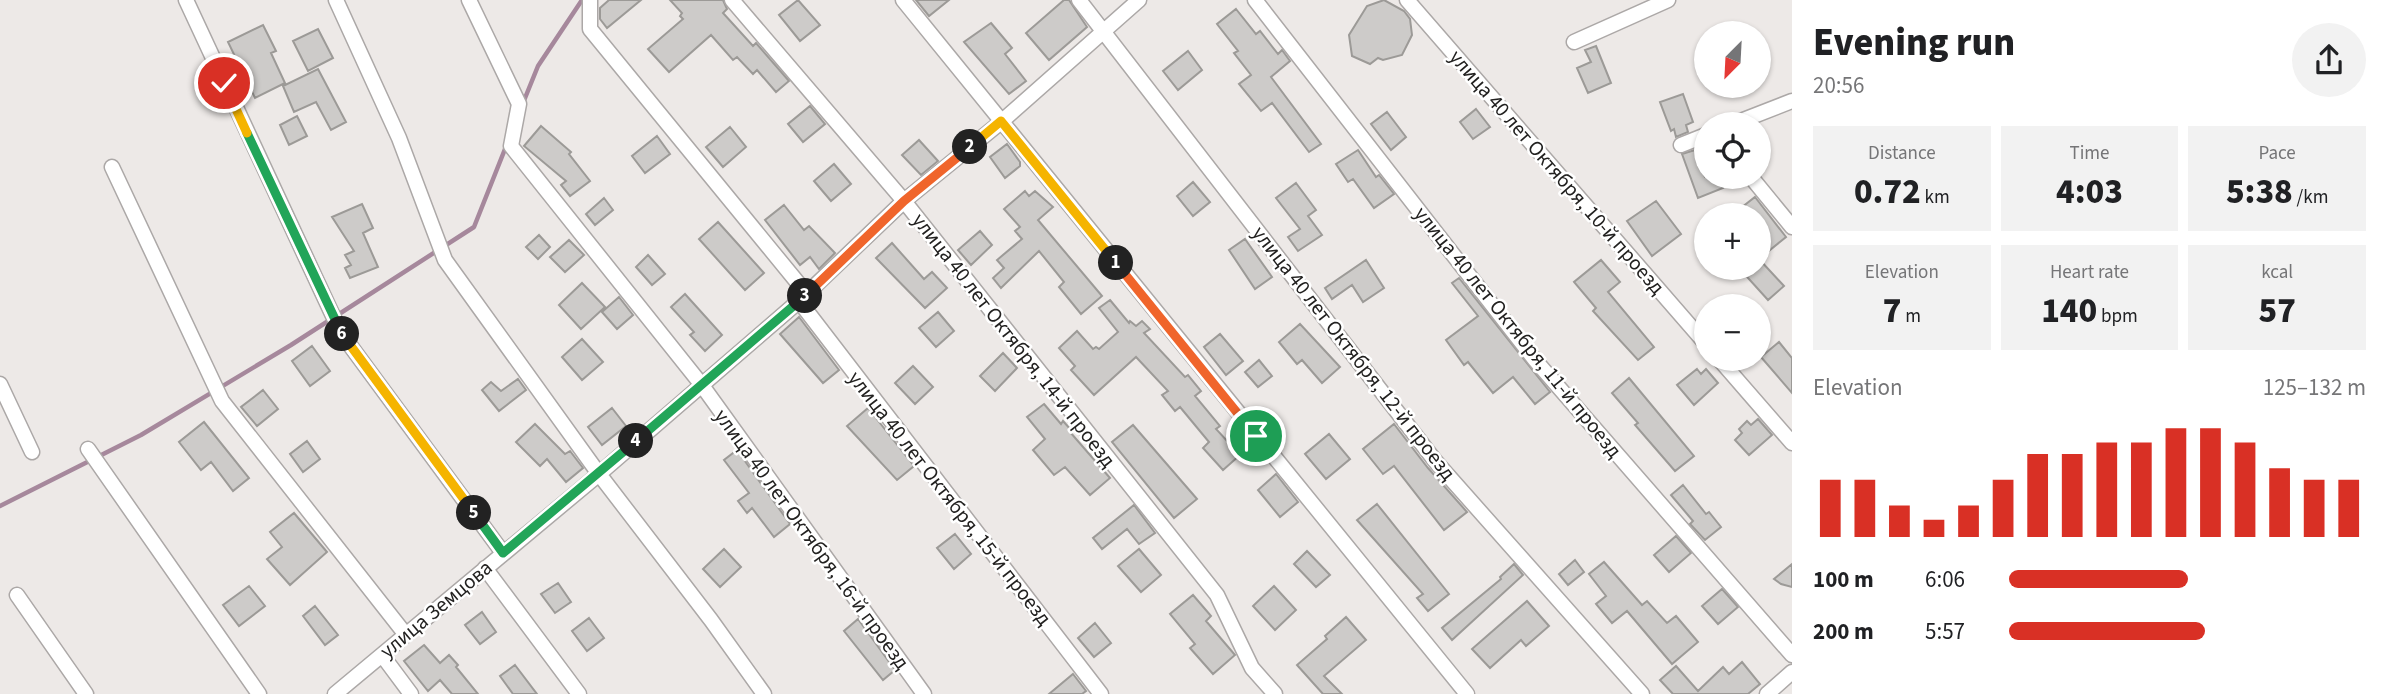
<!DOCTYPE html>
<meta charset="utf-8">
<style>
:root{--surface:#fff;--page:#f2f2f2;--text:#202124;--muted:#757577;--accent:#d93025}
body{margin:0;font-family:"Source Sans 3",sans-serif;background:var(--page);color:var(--text);height:100vh;display:flex;flex-direction:column;font-size:26px;white-space:nowrap}
*{box-sizing:border-box;margin:0}
p{font-size:23px;color:var(--muted)}
.icon{flex:none;width:38px;height:38px;fill:none;stroke:currentColor;stroke-width:2;stroke-linecap:round;stroke-linejoin:round}
.map{position:relative;flex:1;overflow:hidden}
.drawer{display:flex;flex-direction:column;background:var(--surface);width:595px}
.drawer>*{flex:none}
.needle{width:46px;rotate:204deg}
.fabs{position:absolute;left:1694px;top:21px;display:grid;gap:14px}
.fabs a{display:grid;place-items:center;width:77px;height:77px;border-radius:50%;background:var(--surface);box-shadow:0 2px 5px #0004;font-size:35px}
.pin{position:absolute;display:grid;place-items:center;width:60px;height:60px;color:#fff;margin:-30px;border:4px solid #fff;border-radius:50%;box-shadow:0 2px 7px #0007}
.km{position:absolute;width:35px;height:35px;margin:-18px;border-radius:50%;background:#222;color:#fff;font-size:19px;line-height:35px;text-align:center}
.round{display:grid;place-items:center;flex:none;width:74px;height:74px;border-radius:37px;background:var(--page)}
.head{display:flex;align-items:center;justify-content:space-between;height:119px;padding:0 21px}
h1{font-size:38px;font-weight:800;line-height:52px}
.stats{display:grid;grid-template-columns:repeat(3,1fr);gap:10px;height:119px;padding:7px 21px}
.stats div{display:grid;align-content:center;border-radius:0px;background:var(--page);text-align:center}
.stats b{font-size:35px;font-weight:800}
.stats small{font-size:19px;font-weight:400}
.stats p{font-size:19px}
.chart{height:196px;padding:14px 21px}
.chart p{display:flex;justify-content:space-between}
.chart svg{width:100%;height:126px;margin-top:7px;stroke:var(--accent);stroke-width:6}
ul{padding:0 21px;list-style:none;font-size:23px}
li{display:grid;grid-template-columns:112px 84px 1fr;align-items:center;height:52px}
li i{height:18px;border-radius:9px;background:var(--accent)}
main{display:flex;flex:1;min-height:0}
.map>svg:first-child{display:block}
.lines{fill:none;stroke-linecap:round;stroke-linejoin:round}
.stream{stroke:#a6889c;stroke-width:4.5}
.building{fill:#cdcbc9;stroke:#9c9a97;stroke-width:2}
.street-casing{stroke:#aca8a7;stroke-width:17}
.street{stroke:#fff;stroke-width:14}
.split-1-casing{stroke:#fff;stroke-width:14}
.split-2-casing{stroke:#fff;stroke-width:14}
.split-3-casing{stroke:#fff;stroke-width:14}
.split-4-casing{stroke:#fff;stroke-width:14}
.split-5-casing{stroke:#fff;stroke-width:14}
.split-6-casing{stroke:#fff;stroke-width:14}
.split-7-casing{stroke:#fff;stroke-width:14}
.split-8-casing{stroke:#fff;stroke-width:14}
.split-1{stroke:#f0652b;stroke-width:9}
.split-2{stroke:#f5b400;stroke-width:9}
.split-3{stroke:#f0652b;stroke-width:9}
.split-4{stroke:#22a559;stroke-width:9}
.split-5{stroke:#22a559;stroke-width:9}
.split-6{stroke:#f5b400;stroke-width:9}
.split-7{stroke:#22a559;stroke-width:9}
.split-8{stroke:#f5b400;stroke-width:9}
.labels{text-anchor:middle;dominant-baseline:central;stroke-width:5;stroke-linejoin:round;paint-order:stroke}
.street-label{font-size:21px;fill:#222120;stroke:#fff}
</style>
<main>
<div class="map">
<svg width="1792" height="694" viewBox="0 0 1792 694">
<rect width="100%" height="100%" fill="#ede9e7"/>
<g class="lines">
<!-- stream -->
<path class="stream" d="M523 103 538 66 582 0
M0 506 141 435 291 345 474 227 507 144"/>
</g>
<!-- building -->
<path class="building" d="M609 0H641L607 28 600 19V8Z
M670 0H723L727 9 723 13 753 46 756 43 789 81 776 92 757 70 753 74 737 57 733 60 711 35 669 72 648 49 683 19 680 16 682 13Z
M798 0 820 25 800 41 779 15Z
M916 0H949L929 16Z
M1064 0H1069L1087 27 1049 60 1026 33Z
M1384 0 1404 11 1410 19 1412 35 1402 55 1383 60 1378 58 1370 64 1352 56 1349 35 1367 6Z
M1236 9 1256 34 1260 31 1278 54 1282 50 1290 61 1271 77 1321 144 1309 152 1272 103 1261 111 1239 84 1251 75 1234 53 1238 51 1217 24Z
M991 23 1012 48 1005 54 1026 81 1009 94 964 42Z
M263 25 276 51 271 53 285 83 255 98 228 42Z
M318 29 333 58 308 71 293 41Z
M1596 46 1611 83 1588 93 1577 68 1591 62 1585 50Z
M1188 51 1202 70 1178 90 1163 71Z
M318 69 346 122 331 130 316 102 294 112 283 86Z
M1683 94 1693 122 1686 125 1688 132 1676 137 1674 129 1671 131 1660 102Z
M810 106 825 124 803 142 788 124Z
M1476 109 1490 127 1473 139 1460 122Z
M1387 112 1406 137 1391 150 1371 124Z
M297 116 307 136 289 145 280 125Z
M541 126 571 152 569 154 590 181 570 196 561 185 566 181 524 146Z
M730 127 746 147 723 167 706 147Z
M657 136 670 154 645 173 632 156Z
M919 140 938 161 921 175 902 155Z
M1007 144 1020 162V166L1005 178 990 157Z
M1358 150 1376 177 1379 175 1394 194 1374 208 1353 179 1348 182 1336 164Z
M1695 150 1705 177H1718L1723 188 1698 198 1682 154Z
M834 164 851 184 831 201 814 181Z
M1193 182 1210 202 1193 216 1177 196Z
M1296 183 1316 210 1308 216 1322 235 1298 251 1288 237 1300 229 1276 198Z
M1025 191 1029 196 1035 191 1053 207 1038 220 1102 296 1081 314 1059 287 1064 282 1039 251 1001 288 993 278 1004 268 997 260 1022 239 1015 231 1020 227 1004 209Z
M1755 197 1786 237 1759 259 1784 286 1768 300 1739 268H1759V215H1732Z
M604 198 613 210 595 225 586 214Z
M1656 201 1681 234 1652 256 1627 221Z
M362 204 373 228 363 233 378 267 350 278 345 268 351 265 345 255 354 251 332 217Z
M784 205 804 230 809 226 835 253 819 269 810 257 800 265 765 220Z
M718 222 764 273 745 290 699 239Z
M980 231 992 245 971 265 958 250Z
M539 235 550 247 538 259 526 247Z
M1245 239 1272 277 1255 289 1229 250Z
M569 240 584 255 565 272 550 257Z
M892 243 924 279 932 272 947 288 925 308 876 258Z
M648 255 665 274 652 285 636 267Z
M1366 260 1384 288 1363 302 1352 285 1332 299 1325 288Z
M1601 260 1620 282 1608 292 1654 347 1638 360 1593 311 1596 308 1574 282Z
M1459 278 1550 392 1535 404 1513 377 1493 393 1468 362 1464 365 1446 340 1478 316 1452 283Z
M582 283 605 307 581 329 559 305Z
M685 294 722 335 705 351 690 335 694 332 671 307Z
M619 297 633 315 617 329 602 312Z
M1110 300 1129 323 1130 321 1136 326 1142 321 1150 329 1144 333 1185 377 1188 375 1201 391 1195 396 1220 426 1216 429 1240 455 1223 470 1203 448 1209 442 1180 407 1175 411 1162 395 1168 391 1136 357 1094 395 1071 370 1075 366 1059 348 1077 331 1093 349 1096 347 1099 349 1118 332 1099 308Z
M938 312 954 331 936 347 919 328Z
M799 317 839 370 823 383 780 334Z
M1300 324 1340 367 1322 383 1302 360 1297 364 1279 342Z
M1220 334 1243 361 1226 375 1204 347Z
M582 339 603 362 582 380 562 357Z
M1779 342 1792 358V393L1761 357Z
M312 346 330 371 310 386 292 361Z
M1003 353 1017 368 995 391 980 376Z
M1259 360 1272 376 1258 387 1245 372Z
M913 366 933 387 915 404 895 383Z
M1697 369 1701 374 1706 369 1718 383 1694 405 1677 385Z
M1629 378 1694 456 1675 471 1635 425 1638 423 1612 393Z
M518 379 526 390 499 411 482 390 491 382 501 391Z
M263 390 278 409 257 426 241 407Z
M1044 404 1061 424 1063 421 1072 431 1070 432 1110 478 1090 495 1065 467 1054 475 1033 450 1045 439 1027 417Z
M612 408 626 426 602 445 588 427Z
M868 408 914 466 897 480 847 426Z
M1758 419 1772 435 1749 455 1735 440 1742 433 1739 429 1747 421 1751 425Z
M204 422 249 478 233 491 211 462 201 470 179 442Z
M535 424 565 454 570 451 583 468 566 482 547 459 540 466 516 442Z
M1394 424 1428 468 1467 512 1444 530 1394 466 1383 474 1363 449Z
M1133 425 1197 499 1174 518 1112 442Z
M1329 434 1350 459 1326 479 1305 454Z
M307 441 320 459 303 472 290 454Z
M737 450 790 524 774 537 752 508 747 513 738 501 749 493 724 460Z
M1276 474 1298 502 1280 517 1258 490Z
M1683 485 1706 514 1709 512 1721 527 1705 540 1690 524 1693 521 1671 495Z
M1377 504 1449 594 1428 611 1417 598 1423 594 1357 520Z
M1134 505 1155 533 1139 544 1127 529 1102 549 1093 538Z
M294 513 327 552 290 585 267 559 282 547 270 532Z
M955 534 971 554 954 569 937 548Z
M1676 536 1691 553 1669 572 1654 555Z
M724 549 741 567 720 587 703 569Z
M1139 549 1161 575 1141 592 1118 566Z
M1307 551 1330 575 1316 587 1294 564Z
M1575 560 1584 572 1568 585 1559 574Z
M1604 562 1642 605 1647 601 1667 623 1676 616 1698 642 1672 664 1627 611 1612 623 1596 604 1606 596 1589 574Z
M1514 564 1523 575 1452 640 1442 628 1501 579 1500 577Z
M1792 564V587L1781 584 1774 579Z
M558 583 571 602 555 613 541 594Z
M249 586 265 606 239 626 223 605Z
M1274 586 1296 610 1275 630 1253 606Z
M1722 589 1738 607 1718 624 1702 606Z
M1193 595 1211 616 1206 621 1235 655 1213 674 1190 648 1195 644 1170 614Z
M1527 601 1549 626 1526 646 1521 640 1490 668 1472 649Z
M315 606 338 635 325 645 303 616Z
M482 612 496 632 480 644 465 625Z
M1346 617 1366 640 1324 676 1342 694H1323L1297 665 1327 639 1325 636Z
M589 618 604 638 587 651 572 631Z
M858 619 895 670 883 680 844 631Z
M1095 623 1111 643 1094 657 1078 638Z
M424 645 440 663 449 655 458 665 456 667 478 694H452L440 680 428 691 404 661Z
M1742 662 1760 684 1748 694H1673L1660 680 1676 666 1698 691 1723 667 1729 674Z
M515 665 537 694H513L500 676Z
M1073 674 1086 691 1082 694H1049Z"/>
<g class="lines">
<defs>
<path id="street" d="M186 0 341 333 503 553
M336 0 399 138 445 260 599 474 711 620 764 694
M469 0 519 104 511 146 701 384 924 694
M590 0V29L807 294
M732 0 904 201 1217 595 1252 668 1275 694
M903 0 1467 694
M1079 0 1436 462 1642 694
M1255 0 1535 360 1792 655
M1407 0 1706 344
M1574 42 1668 0
M1733 124 1792 101
M1681 145 1706 135
M112 167 222 401 406 635
M1751 177 1792 227
M799 301 1101 694
M1719 359 1792 443
M0 384 32 452
M88 449 259 694
M485 568 579 694
M17 595 86 694
M382 655 411 694
M335 694 599 474 799 301 904 201 1001 122 1139 0
M1767 694 1792 672"/>
</defs>
<!-- street casing -->
<use href="#street" class="street-casing"/>
<!-- street -->
<use href="#street" class="street"/>
</g>
<g class="lines">
<defs>
<path id="split-1" d="M1116 263 1256 436"/>
<path id="split-2" d="M970 147 1001 121 1116 263"/>
<path id="split-3" d="M805 296 904 201 970 147"/>
<path id="split-4" d="M636 441 805 296"/>
<path id="split-5" d="M474 513 503 553 636 441"/>
<path id="split-6" d="M342 334 474 513"/>
<path id="split-7" d="M247 133 342 334"/>
<path id="split-8" d="M224 83 247 133"/>
</defs>
<!-- split-1 casing -->
<use href="#split-1" class="split-1-casing"/>
<!-- split-2 casing -->
<use href="#split-2" class="split-2-casing"/>
<!-- split-3 casing -->
<use href="#split-3" class="split-3-casing"/>
<!-- split-4 casing -->
<use href="#split-4" class="split-4-casing"/>
<!-- split-5 casing -->
<use href="#split-5" class="split-5-casing"/>
<!-- split-6 casing -->
<use href="#split-6" class="split-6-casing"/>
<!-- split-7 casing -->
<use href="#split-7" class="split-7-casing"/>
<!-- split-8 casing -->
<use href="#split-8" class="split-8-casing"/>
<!-- split-1 -->
<use href="#split-1" class="split-1"/>
<!-- split-2 -->
<use href="#split-2" class="split-2"/>
<!-- split-3 -->
<use href="#split-3" class="split-3"/>
<!-- split-4 -->
<use href="#split-4" class="split-4"/>
<!-- split-5 -->
<use href="#split-5" class="split-5"/>
<!-- split-6 -->
<use href="#split-6" class="split-6"/>
<!-- split-7 -->
<use href="#split-7" class="split-7"/>
<!-- split-8 -->
<use href="#split-8" class="split-8"/>
</g>
<g class="labels">
<!-- street labels -->
<g class="street-label">
<text transform="translate(1557 172) rotate(49)">улица 40 лет Октября, 10-й проезд</text>
<text transform="translate(1518 332) rotate(51)">улица 40 лет Октября, 11-й проезд</text>
<text transform="translate(1014 340) rotate(52)">улица 40 лет Октября, 14-й проезд</text>
<text transform="translate(1354 353) rotate(52)">улица 40 лет Октября, 12-й проезд</text>
<text transform="translate(950 498) rotate(52)">улица 40 лет Октября, 15-й проезд</text>
<text transform="translate(812 539) rotate(54)">улица 40 лет Октября, 16-й проезд</text>
<text transform="translate(436 609) rotate(-40)">улица Земцова</text>
</g>
</g>
</svg>
<div class="fabs">
<a><svg class="needle" viewBox="-14 -14 28 28"><path d="M0-13l5 13h-10z" fill="#e53935"/><path d="M0 13l5-13h-10z" fill="#757577"/></svg></a>
<a><svg class="icon" aria-label="locate" viewBox="0 0 24 24"><circle cx="12" cy="12" r="6"/><path d="M12 2v4M12 18v4M2 12h4M18 12h4"/></svg></a>
<a>+</a>
<a>−</a>
</div>
<div class="pin" style="left:1256px;top:436px;background:#1e9e55"><svg class="icon" aria-label="arrive" viewBox="0 0 24 24"><path d="M6 21V4h12l-3 4 3 4H6"/></svg></div>
<div class="pin" style="left:224px;top:83px;background:#d93025"><svg class="icon" aria-label="check" viewBox="0 0 24 24"><path d="M5 12l5 5 9-10"/></svg></div>
<b class="km" style="left:1116px;top:263px">1</b>
<b class="km" style="left:970px;top:147px">2</b>
<b class="km" style="left:805px;top:296px">3</b>
<b class="km" style="left:636px;top:441px">4</b>
<b class="km" style="left:474px;top:513px">5</b>
<b class="km" style="left:342px;top:334px">6</b>
</div>
<section class="drawer">
<div class="head"><div><h1>Evening run</h1><p>20:56</p></div><a class="round"><svg class="icon" aria-label="share" viewBox="0 0 24 24"><path d="M12 15V3M7 8l5-5 5 5M5 13v7h14v-7"/></svg></a></div>
<div class="stats">
<div><p>Distance</p><b>0.72<small> km</small></b></div>
<div><p>Time</p><b>4:03</b></div>
<div><p>Pace</p><b>5:38<small> /km</small></b></div>
</div>
<div class="stats">
<div><p>Elevation</p><b>7<small> m</small></b></div>
<div><p>Heart rate</p><b>140<small> bpm</small></b></div>
<div><p>kcal</p><b>57</b></div>
</div>
<div class="chart"><p><span>Elevation</span>125–132 m</p>
<svg viewBox="0 0 160 44" preserveAspectRatio="none"><path d="M5 44V24M15 44V24M25 44V33M35 44V38M45 44V33M55 44V24M65 44V15M75 44V15M85 44V11M95 44V11M105 44V6M115 44V6M125 44V11M135 44V20M145 44V24M155 44V24"/></svg>
</div>
<ul>
<li><b>100 m</b>6:06<i style="width:50%"></i></li>
<li><b>200 m</b>5:57<i style="width:55%"></i></li>
</ul>
</section>
</main>
